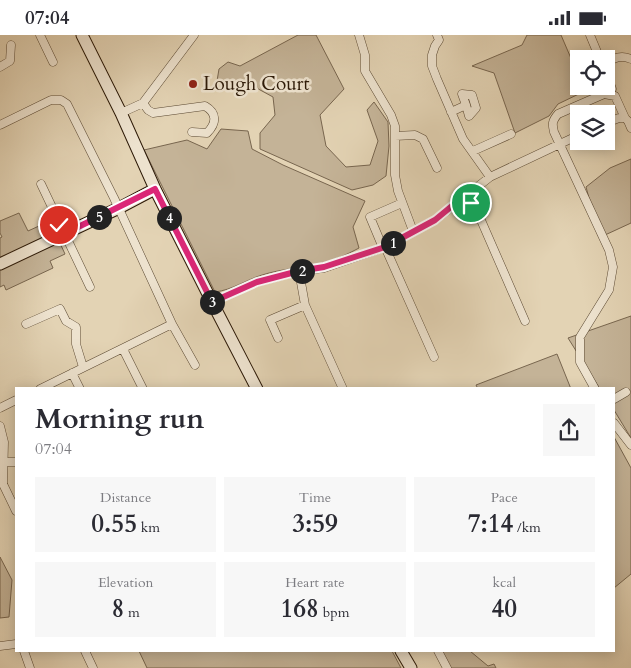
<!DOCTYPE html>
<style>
:root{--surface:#fff;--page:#f7f7f7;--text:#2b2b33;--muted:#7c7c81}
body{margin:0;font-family:Cardo,serif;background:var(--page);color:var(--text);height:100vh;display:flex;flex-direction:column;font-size:19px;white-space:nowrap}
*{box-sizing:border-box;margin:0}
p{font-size:16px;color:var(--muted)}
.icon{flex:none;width:28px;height:28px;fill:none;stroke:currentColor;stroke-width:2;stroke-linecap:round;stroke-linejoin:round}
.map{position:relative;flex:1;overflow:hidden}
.side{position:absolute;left:15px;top:352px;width:600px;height:265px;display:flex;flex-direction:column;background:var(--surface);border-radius:0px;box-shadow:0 2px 12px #0003}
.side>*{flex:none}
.buttons{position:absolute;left:570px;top:15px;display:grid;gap:10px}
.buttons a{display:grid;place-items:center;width:45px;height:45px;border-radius:0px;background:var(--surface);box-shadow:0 2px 12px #0003;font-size:25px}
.pin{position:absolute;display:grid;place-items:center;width:42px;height:42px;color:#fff;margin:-21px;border:2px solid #fff;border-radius:50%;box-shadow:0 1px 5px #0007}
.km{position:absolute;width:25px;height:25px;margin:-12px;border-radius:50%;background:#222;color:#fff;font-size:14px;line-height:25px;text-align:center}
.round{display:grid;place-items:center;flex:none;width:52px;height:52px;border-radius:0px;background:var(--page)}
.overview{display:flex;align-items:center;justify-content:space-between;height:85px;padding:0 20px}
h1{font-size:28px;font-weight:700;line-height:38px}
.figures{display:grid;grid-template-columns:repeat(3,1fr);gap:8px;height:85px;padding:5px 20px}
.figures div{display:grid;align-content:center;border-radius:0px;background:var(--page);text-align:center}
.figures b{font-size:25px;font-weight:700}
.figures small{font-size:14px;font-weight:400}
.figures p{font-size:14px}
.status{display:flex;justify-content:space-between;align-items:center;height:35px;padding:0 25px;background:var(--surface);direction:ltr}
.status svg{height:14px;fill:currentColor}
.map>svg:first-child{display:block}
.green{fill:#c4b397;stroke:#78664f}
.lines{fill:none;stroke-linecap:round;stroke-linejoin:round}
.street-casing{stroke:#5a4832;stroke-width:9}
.secondary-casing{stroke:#2c1907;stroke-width:13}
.street{stroke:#ede2ce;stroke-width:8}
.secondary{stroke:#ede2ce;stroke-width:11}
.route-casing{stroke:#fff;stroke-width:10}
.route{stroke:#db2777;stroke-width:6}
.poi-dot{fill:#8f2418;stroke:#ede2ce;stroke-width:2}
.labels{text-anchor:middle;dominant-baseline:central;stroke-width:5;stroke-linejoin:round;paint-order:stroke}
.poi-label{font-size:19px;fill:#2c1907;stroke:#ede2ce;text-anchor:start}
</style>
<div class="status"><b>07:04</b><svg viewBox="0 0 49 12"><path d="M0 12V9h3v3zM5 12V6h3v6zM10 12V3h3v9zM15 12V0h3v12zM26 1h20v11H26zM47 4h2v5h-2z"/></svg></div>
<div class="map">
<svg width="631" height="633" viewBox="0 0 631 633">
<rect width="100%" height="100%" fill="#e3d3b4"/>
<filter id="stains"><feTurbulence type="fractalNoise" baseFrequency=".004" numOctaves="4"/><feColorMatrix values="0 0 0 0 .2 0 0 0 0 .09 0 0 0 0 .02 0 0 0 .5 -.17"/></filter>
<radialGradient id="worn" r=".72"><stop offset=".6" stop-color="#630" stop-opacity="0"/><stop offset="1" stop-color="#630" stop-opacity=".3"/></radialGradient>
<!-- green -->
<path class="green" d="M298 0H316L344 54 320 80 326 111 346 132 370 130 378 106 367 75 374 67 388 87 389 111 386 141 373 150 352 155 260 114V98L275 80 273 62 251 50 217 46 219 34 228 27 240 31Z
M527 0H561L579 42V51H583L585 56 558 69 549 81 515 98 494 38 472 31 522 10Z
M221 94 248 96 252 114 283 130 365 166 353 192 359 213C346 220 333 226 319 229 300 233 281 234 262 240 246 245 232 255 215 257L144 115 187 105 207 114Z
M631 124V188L605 200 589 163 586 152 610 133Z
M19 178 28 196 50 186 55 197 0 226V203L2 202 0 198V186Z
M59 206 65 219 50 226 53 233 6 255 4 250 0 252V235Z
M631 281V403L614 375V354H600L568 303Z
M557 319 571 354H478L476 350Z
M614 402 631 433V539L614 553Z
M0 522 12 545 9 582 0 583Z
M139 616H392L401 633H147Z
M441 616H470L488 631 494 629 496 633H451Z"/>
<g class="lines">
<defs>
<path id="street" d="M40 0 53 27
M359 0 365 20V36L391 80 395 91V140L398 156 413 196
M437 0 439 5 435 11 432 20V31L437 44 463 104 490 142
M590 0 600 24
M606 29C614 22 622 20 631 24
M0 32 10 26 11 10
M606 37 612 54 609 59
M143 68 148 75 153 78 205 71C217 78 217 88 207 98L192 97
M451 77 466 70 469 81 476 73 472 60 462 59 466 70
M121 78 143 68 194 0
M606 88 619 83H625
M0 90 51 65H61L67 69 114 163 172 289 40 354
M395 101 415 100 423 104 437 133
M473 116 511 99
M41 149 90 252
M464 161 477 176 525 286
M385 212 434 322
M383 213 370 182 402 168
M299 236 305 270 343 354
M212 267 257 247 299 236 324 233 385 212 435 185 490 142 579 100
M26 289 60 274 66 286 76 292V309L83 332
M172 289 195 330
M278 303 270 285 305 270
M123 314 143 354
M72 338 80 354
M595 354 580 327V302L609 255 613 232 609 215 554 97C552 89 552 86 558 79L604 59 615 61 625 83 628 86 631 93
M614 364 626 357
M0 373 16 365
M614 388 631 410
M0 391 4 407 3 449 16 476
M4 427H16
M0 611 16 609
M24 616 30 633
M85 616 93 633
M438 616 447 633"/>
<path id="secondary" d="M82 0 121 78 155 154 212 267 257 354
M0 229 119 173 155 154
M401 616 411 633"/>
</defs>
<!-- street casing -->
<use href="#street" class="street-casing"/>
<!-- secondary casing -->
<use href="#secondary" class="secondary-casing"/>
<!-- street -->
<use href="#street" class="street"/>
<!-- secondary -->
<use href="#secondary" class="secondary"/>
</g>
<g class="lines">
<defs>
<path id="route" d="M59 190 64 199 155 154 212 267 257 247 299 236 324 232 385 212 435 185 464 161 471 168"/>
</defs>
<!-- route casing -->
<use href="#route" class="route-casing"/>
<!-- route -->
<use href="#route" class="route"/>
</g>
<!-- markers -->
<circle class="poi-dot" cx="193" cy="49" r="5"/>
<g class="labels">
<!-- poi labels -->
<g class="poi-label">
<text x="203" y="49">Lough Court</text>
</g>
</g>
<rect width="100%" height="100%" filter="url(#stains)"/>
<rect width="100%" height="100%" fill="url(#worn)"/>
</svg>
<div class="buttons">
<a><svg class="icon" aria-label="locate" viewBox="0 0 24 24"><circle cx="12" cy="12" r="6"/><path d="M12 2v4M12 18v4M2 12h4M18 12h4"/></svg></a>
<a><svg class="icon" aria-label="layers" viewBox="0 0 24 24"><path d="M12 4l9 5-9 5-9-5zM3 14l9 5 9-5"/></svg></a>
</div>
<div class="pin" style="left:471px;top:168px;background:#1e9e55"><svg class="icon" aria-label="arrive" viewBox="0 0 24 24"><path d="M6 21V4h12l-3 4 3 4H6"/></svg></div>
<div class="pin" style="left:59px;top:190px;background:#d93025"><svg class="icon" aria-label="check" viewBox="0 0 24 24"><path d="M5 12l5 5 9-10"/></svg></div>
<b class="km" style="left:393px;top:208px">1</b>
<b class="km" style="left:302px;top:236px">2</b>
<b class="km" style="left:212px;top:267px">3</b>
<b class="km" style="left:169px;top:183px">4</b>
<b class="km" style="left:99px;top:182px">5</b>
<section class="side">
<div class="overview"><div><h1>Morning run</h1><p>07:04</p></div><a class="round"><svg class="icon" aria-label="share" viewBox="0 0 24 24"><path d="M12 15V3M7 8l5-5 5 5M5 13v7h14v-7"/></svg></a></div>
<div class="figures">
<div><p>Distance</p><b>0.55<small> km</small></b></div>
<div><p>Time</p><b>3:59</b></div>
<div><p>Pace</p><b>7:14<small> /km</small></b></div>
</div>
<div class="figures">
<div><p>Elevation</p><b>8<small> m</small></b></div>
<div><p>Heart rate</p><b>168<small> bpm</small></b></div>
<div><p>kcal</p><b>40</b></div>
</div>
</section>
</div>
